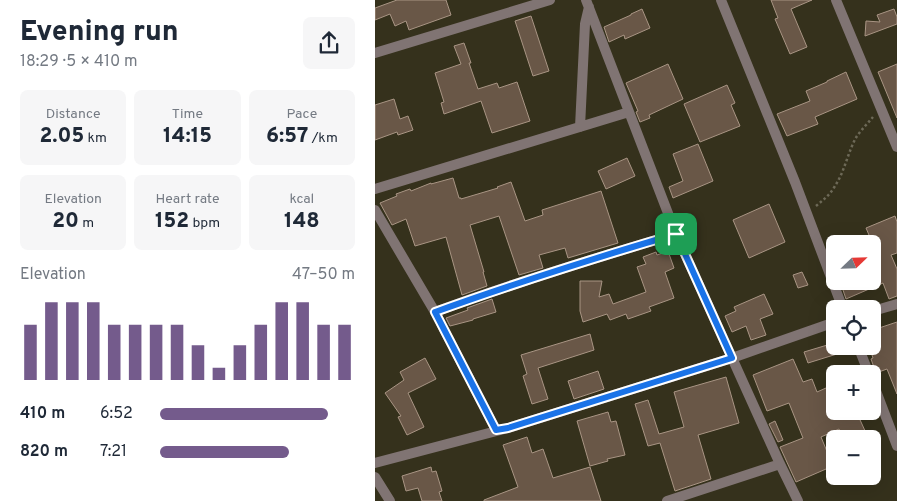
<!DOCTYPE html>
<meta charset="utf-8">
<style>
:root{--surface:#fff;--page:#f6f6f7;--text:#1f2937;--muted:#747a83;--accent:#745b8c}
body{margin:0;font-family:Overpass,sans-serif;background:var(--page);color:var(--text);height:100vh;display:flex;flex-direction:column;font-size:19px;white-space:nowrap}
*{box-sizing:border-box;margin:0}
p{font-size:16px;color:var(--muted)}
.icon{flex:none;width:28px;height:28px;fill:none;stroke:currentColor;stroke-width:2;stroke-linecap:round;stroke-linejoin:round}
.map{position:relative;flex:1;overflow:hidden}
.drawer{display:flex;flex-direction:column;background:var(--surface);width:375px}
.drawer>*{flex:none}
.needle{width:32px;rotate:67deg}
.fabs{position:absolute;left:451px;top:235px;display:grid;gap:10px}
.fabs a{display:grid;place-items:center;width:55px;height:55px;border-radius:8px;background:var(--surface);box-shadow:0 5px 20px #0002;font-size:25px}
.pin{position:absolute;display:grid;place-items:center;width:42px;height:42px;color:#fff;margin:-21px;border-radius:10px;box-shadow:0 2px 8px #0006}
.round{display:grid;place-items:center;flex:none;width:52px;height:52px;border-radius:8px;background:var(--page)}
.headline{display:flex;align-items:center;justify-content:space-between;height:85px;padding:0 20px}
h1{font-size:28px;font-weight:800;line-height:38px}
.stats{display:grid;grid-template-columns:repeat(3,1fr);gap:8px;height:85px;padding:5px 20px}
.stats div{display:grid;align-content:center;border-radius:8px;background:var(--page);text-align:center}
.stats b{font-size:21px;font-weight:800}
.stats small{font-size:14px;font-weight:400}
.stats p{font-size:14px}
.chart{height:140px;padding:10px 20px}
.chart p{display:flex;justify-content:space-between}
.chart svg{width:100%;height:90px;margin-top:5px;stroke:var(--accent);stroke-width:6}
ul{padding:0 20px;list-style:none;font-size:16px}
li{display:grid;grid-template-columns:80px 60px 1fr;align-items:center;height:38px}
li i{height:12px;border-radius:6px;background:var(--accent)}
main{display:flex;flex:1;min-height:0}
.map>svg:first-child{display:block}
.building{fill:#695747;stroke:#a99584}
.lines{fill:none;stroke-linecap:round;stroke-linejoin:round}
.path{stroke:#6d6957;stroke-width:2.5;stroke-dasharray:2.5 2.5;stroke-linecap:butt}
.street{stroke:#807473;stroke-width:10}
.route-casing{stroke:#fff;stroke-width:10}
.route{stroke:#1a73e8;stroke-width:6}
</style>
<main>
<section class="drawer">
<div class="headline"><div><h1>Evening run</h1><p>18:29 · 5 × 410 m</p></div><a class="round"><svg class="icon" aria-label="share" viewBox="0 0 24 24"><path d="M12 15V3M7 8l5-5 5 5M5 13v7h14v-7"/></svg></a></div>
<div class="stats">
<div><p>Distance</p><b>2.05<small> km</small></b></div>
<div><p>Time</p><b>14:15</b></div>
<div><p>Pace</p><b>6:57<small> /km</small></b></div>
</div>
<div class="stats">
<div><p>Elevation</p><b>20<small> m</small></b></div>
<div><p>Heart rate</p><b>152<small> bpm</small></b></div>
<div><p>kcal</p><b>148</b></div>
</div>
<div class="chart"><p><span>Elevation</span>47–50 m</p>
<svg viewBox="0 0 160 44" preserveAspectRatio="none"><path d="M5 44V17M15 44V6M25 44V6M35 44V6M45 44V17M55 44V17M65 44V17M75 44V17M85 44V27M95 44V38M105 44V27M115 44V17M125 44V6M135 44V6M145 44V17M155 44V17"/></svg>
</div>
<ul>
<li><b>410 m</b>6:52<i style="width:86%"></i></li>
<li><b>820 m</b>7:21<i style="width:66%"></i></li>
</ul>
</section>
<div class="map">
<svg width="522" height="501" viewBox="0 0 522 501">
<rect width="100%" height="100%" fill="#35311c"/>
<!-- building -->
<path class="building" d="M22 0H71L76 15 34 30 31 21 20 26 15 14 0 20V8Z
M396 0H437L416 9 432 47 415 54 400 19 403 18Z
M267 9 275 28 250 39 249 35 234 42 229 27 256 15V14Z
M519 9 522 17V24L490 36 491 21 505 22 502 15Z
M156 16 174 71 158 76 140 21Z
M89 43 96 63H94L103 89 122 83 124 88 142 82 155 121 117 133 106 101 69 114 66 103 69 102 60 73 86 64 79 46Z
M293 64 308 99 274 115 275 118 265 122 261 112 263 111 251 83Z
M522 64V118L503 72Z
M471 72 482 99 440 117 443 124 412 136 402 114 435 101 431 91 452 82V81Z
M352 85 360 103 356 105 365 126 325 142 309 104Z
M19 99 25 119 33 116 38 130 23 135 22 132 0 140V105Z
M323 144 338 181 298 198 294 187 308 181 298 154Z
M252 158 260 176 231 189 223 171Z
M78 178 84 198H86V199L123 188 122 187 136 182 150 221 168 215 167 210 226 191 243 243 193 258 190 248 164 255 168 268 144 275 124 216 95 225 109 272H108L112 286 87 295 71 237 40 246 31 219 17 225 5 203 22 196 21 194 35 189 36 191 56 183V184Z
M394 204 410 242 374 258 358 220Z
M520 216 522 222V253L516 255 522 269V296L514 299 508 283 471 299 465 281H498V266L502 265 498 255V244H475L494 235 491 228Z
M293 251 299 268 290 272 299 298 274 307 276 311 253 319 251 314 235 320 232 314 208 322 205 311V281H227L224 297 234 294 238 304 271 292 262 267 271 264 268 257 281 252 282 255Z
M427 272 433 285 423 288 418 275Z
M389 294 398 314 385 319 391 335 376 340 371 326 357 332 350 316 361 311 359 307Z
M117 299 121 312 98 319V320L75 326 71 318 93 310 92 308Z
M522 322V394L512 369 501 373 496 359 498 358 494 346H498V330Z
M215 334 219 350 163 368 173 399 157 404 148 376 152 374 146 355Z
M459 343 462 354 433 363 429 352Z
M50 358 61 379 33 393 49 427 32 435 23 417 26 416 10 393 29 380 25 372Z
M418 359 428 382 437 379 442 392 460 384V411H481L491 433 477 439H469L464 429 446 437 458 466 421 482 405 447 428 438 414 403 392 411 378 375Z
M223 371 229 389 199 399 193 381Z
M351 377 364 423 323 435 336 479 300 491 285 443 273 446 260 404 273 400 284 434 309 427 299 392Z
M233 412 236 422 241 421 250 455 232 459 233 461 215 466 202 421Z
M400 421 408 440 403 442 394 424Z
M152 437 157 453 168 449 178 478 215 467 226 501H109V500L143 487 128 445Z
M56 467 57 472 61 471 67 491 64 492 67 501H47L43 488 31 491 27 476Z"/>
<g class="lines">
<!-- path -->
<path class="path" d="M441 206C448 200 455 195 460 186 470 171 473 151 482 136 487 129 493 123 498 117"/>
<!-- street -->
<path class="street" d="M211 0 301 234 405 464 423 501
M346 0 420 182 468 309
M461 0 522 147
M0 53 175 0
M205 127 210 24 214 7
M0 189 254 112
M0 210 60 312 121 430
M498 311 522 304
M60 312C139 283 220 258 301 234
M483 346 494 374
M498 383 522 446
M0 463 133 428 357 358 460 322
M0 477 15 501
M292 501 405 464"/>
</g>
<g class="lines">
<defs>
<path id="route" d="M301 234 357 358 133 428 121 430 60 312C140 283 220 258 301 234Z"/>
</defs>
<!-- route casing -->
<use href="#route" class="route-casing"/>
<!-- route -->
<use href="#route" class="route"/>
</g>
</svg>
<div class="fabs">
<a><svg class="needle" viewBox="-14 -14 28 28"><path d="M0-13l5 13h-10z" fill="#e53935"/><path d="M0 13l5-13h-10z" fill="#747a83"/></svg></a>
<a><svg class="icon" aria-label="locate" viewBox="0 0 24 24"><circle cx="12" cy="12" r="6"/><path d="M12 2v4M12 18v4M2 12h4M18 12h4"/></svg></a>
<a>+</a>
<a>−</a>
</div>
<div class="pin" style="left:301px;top:234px;background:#1e9e55"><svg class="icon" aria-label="arrive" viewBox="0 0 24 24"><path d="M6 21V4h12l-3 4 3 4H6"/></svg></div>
</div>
</main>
